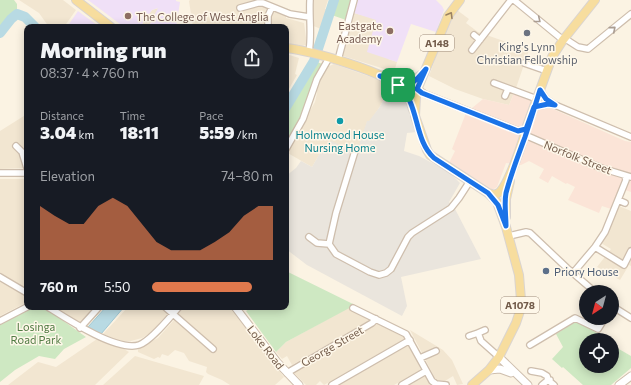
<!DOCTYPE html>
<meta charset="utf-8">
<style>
:root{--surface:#171b24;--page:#242831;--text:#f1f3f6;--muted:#9ea1a6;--accent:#e0794d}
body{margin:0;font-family:Commissioner,sans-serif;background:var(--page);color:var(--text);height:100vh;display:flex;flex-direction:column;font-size:15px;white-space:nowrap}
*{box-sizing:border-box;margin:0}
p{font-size:13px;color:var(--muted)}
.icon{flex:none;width:22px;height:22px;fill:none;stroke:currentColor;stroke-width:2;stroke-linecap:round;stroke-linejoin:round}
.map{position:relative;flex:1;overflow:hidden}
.drawer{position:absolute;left:24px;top:24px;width:265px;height:286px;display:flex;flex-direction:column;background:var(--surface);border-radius:8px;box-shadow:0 2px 10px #0003}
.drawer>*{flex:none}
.needle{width:26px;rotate:216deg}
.controls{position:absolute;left:579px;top:285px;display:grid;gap:8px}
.controls a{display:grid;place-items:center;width:40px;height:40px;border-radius:50%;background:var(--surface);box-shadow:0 2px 10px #0003;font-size:20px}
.pin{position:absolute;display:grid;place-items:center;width:34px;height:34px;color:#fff;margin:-17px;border-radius:8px;box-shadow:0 2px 6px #0006}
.round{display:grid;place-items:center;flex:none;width:42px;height:42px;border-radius:21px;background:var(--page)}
.headline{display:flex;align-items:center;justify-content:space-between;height:68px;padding:0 16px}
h1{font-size:22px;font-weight:800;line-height:30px}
.stats{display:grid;grid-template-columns:repeat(3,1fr);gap:6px;height:68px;padding:4px 16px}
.stats div{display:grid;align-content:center}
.stats b{font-size:17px;font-weight:800}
.stats small{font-size:11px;font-weight:400}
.stats p{font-size:11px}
.chart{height:112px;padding:8px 16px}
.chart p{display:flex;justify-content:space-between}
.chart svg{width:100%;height:72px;margin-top:4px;fill:var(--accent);opacity:.7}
ul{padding:0 16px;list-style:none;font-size:13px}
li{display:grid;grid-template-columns:64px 48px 1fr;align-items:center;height:30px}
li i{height:10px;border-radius:5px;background:var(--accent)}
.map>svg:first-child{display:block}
.residential{fill:#f2e6d1}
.commercial{fill:#fbe4d7}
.industrial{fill:#eae5dd}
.education{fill:#f0e0f7}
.green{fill:#cee8c2}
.water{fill:#b8dae3;stroke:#9fc8d5}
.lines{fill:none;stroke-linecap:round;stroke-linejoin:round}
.river{stroke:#b8dae3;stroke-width:10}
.minor-casing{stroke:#cebead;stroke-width:8}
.tertiary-casing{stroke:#cebead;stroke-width:9}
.primary-casing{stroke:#dad4d0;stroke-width:10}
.minor{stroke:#fff;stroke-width:5.5}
.tertiary{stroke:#fff;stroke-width:7}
.primary{stroke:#f7dd9e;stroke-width:8}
.oneway{stroke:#9a8263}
.oneway2{stroke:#aa9d92}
.route-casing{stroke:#fff;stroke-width:8}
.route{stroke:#1a73e8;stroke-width:5}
.education-dot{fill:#8d6e63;stroke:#fef7e9;stroke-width:1.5}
.worship-dot{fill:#6b7280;stroke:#fef7e9;stroke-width:1.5}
.culture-dot{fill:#0f9aa8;stroke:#fef7e9;stroke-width:1.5}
.service-dot{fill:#5c6f8a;stroke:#fef7e9;stroke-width:1.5}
.labels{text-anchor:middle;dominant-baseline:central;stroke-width:3;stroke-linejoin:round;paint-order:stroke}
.shield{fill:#fef7e9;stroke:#9c8a7a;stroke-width:1}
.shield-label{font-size:10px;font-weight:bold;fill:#725b4a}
.education-label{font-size:11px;fill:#785e54;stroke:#fef7e9;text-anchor:start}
.worship-label{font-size:11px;fill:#5b616d;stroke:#fef7e9}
.culture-label{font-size:11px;fill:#0d838f;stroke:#fef7e9}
.street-label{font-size:11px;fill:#725b4a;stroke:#fef7e9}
.service-label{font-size:11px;fill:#4e5e75;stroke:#fef7e9;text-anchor:start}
.park-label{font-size:11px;fill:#527c45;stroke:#fef7e9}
</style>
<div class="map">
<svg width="631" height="385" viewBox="0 0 631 385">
<rect width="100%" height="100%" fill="#fbf3e3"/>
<!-- residential -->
<path class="residential" d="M19 0H63L76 10 64 27H49L39 13Z
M190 0H258L261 5H264L286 16V18L304 23 307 45 301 46 286 44V27H193L189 1Z
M313 0H328L325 9H328L321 29 311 25Z
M159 8 149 26 150 27H140L152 10Z
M457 10 469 19 466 23 478 32 529 50 516 88 509 105 483 99 455 89 429 76 450 18Z
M354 13 376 19 388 59 397 62 394 72 340 55Z
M286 54 299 58 295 74 297 75 286 94Z
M334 64 388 83 390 88 379 108 369 122H367L359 148 327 150 323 148 312 167 286 152 315 102 317 93V86L322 73 327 67Z
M27 114V168L0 169V131Z
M0 179H27V302L0 316Z
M619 206 631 211V266L629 265 620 280 597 267 611 249 601 243 611 225Z
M55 307H95L80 323Z
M128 307H173L152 332 142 338 131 341H121L113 339 103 334Z
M185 307H229L284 377 275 385H230L222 380 208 374 206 372 207 367 189 361 184 353 175 350 168 356 162 354 160 358 158 357 154 359 138 352V349L158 338 174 320H176L180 316 179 313Z
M348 308 370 318V320L292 365 287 356 282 359 276 352 286 342Z
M377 324 405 336 406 338 324 385 320 381 316 385H306L293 372Z
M410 330 443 350 452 360 463 384 457 385 453 376 445 381 436 380Z
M97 339 115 344 129 352 95 385H8L38 362 56 367Z
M409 344 421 370 394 385H338Z
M135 356 204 376 199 385H103Z
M425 375 430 385H409L422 377Z"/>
<!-- commercial -->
<path class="commercial" d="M514 93 531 99 541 109H553L625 141 631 142V192L622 189 618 194 611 209 602 206 599 213 568 200 575 187 567 183 566 184 552 176 548 183 539 178 544 169 529 161 521 165 506 163 497 187 492 190 449 163 455 151 452 149 466 113 483 99 509 105Z"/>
<!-- industrial -->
<path class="industrial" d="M390 88 405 93 417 132 407 133 404 151 419 156 449 172 460 183 449 202 455 209 481 259 401 277 407 306 402 316 307 265 286 249V200L287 191 286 176 296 168 301 161 312 167 323 148 327 150 331 141 349 149 351 146 358 148 367 121H369L379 108Z"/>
<!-- education -->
<path class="education" d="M88 0H176V1L180 2 176 27 149 26 158 8 152 10 140 27H124Z
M357 0H436L442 6 444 10 436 32 411 24 397 62 367 52 376 20 354 13Z
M78 11 86 17 100 27H67Z"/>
<!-- green -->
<path class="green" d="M0 0H14L17 4V14L11 19 0 33Z
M332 0H351L346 20 326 13Z
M316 62 323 64 303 114 286 145V111Z
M286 271 355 305 286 342 276 352 246 311 252 307H286Z
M33 307 48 310 86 337 64 349 55 359 39 356 15 370 0 382V325Z
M577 321 597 333 605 340H586V366H612V345L631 356V368L611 385H583L563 367 562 368 552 359 563 347 556 334Z"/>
<!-- water -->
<path class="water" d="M106 307H124L101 334 88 327Z"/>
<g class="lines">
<!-- river -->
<path class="river" d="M0 33 11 19 17 14 25 17 35 27
M286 107 314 61 334 0"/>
<defs>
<path id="minor" d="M514 0 563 40
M240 8 258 3H263L290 14 309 17
M268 27V16L272 7
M474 35 480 40
M564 38 578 47 588 49 631 14
M472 50 511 0
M309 52C312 35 309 18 310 0
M338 60 354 0
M524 63 547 71
M494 83 537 99
M417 89 425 94 516 130 521 131 526 129
M540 90 546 99 555 105
M505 96 508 89
M534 107 548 104 555 105 631 137
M525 135 601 168 631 177
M16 146 22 152 27 168
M286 149 303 119 317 79 329 58
M355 151 336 213 329 244 336 254 370 272 379 275 386 273 391 269 408 237 412 233 451 208 459 198 470 181
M0 173H27
M618 200 625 203
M509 236 526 232 530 233 567 268 595 292
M309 237 317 243 329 244
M595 247 624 265 631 251
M573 273 595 247 605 232 626 180 625 176
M0 277 27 293
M612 306 631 318
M48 307C67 319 117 352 139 345 151 341 170 317 179 307
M165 307 213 349
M353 308 406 334 432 381 436 384 446 385
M0 321 27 307
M80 328 99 307
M478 333 485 330
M469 336 478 333 481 341 499 357
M530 345 575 318 598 329 605 318
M420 358 436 351
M531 371 542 373 547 376 548 380 554 385
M287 373 372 323 376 319
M332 385 410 340
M402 385 426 371
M542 385 548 380H550"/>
<path id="tertiary" d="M235 307 277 362 299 385
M499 357 528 385
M489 370 500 369 511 373
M619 385 631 376"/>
<path id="primary" d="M76 0 111 27
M460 0 448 16 419 85 416 96 415 116 427 150 430 155 488 193 497 202 506 227 519 275 521 300 520 311 516 323 499 357 489 370 472 385
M286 48C312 51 387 72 404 90 410 96 411 103 413 110
M392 79 411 83 421 75
M488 193C493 195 496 195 500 192 510 181 523 141 527 126L552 57 563 40 595 0
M506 217V199L510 181"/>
</defs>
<!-- minor casing -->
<use href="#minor" class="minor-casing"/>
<!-- tertiary casing -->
<use href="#tertiary" class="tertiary-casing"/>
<!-- primary casing -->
<use href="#primary" class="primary-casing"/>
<!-- minor -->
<use href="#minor" class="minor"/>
<!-- tertiary -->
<use href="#tertiary" class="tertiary"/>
<!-- primary -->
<use href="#primary" class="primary"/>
</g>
<!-- one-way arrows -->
<defs><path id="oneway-chevron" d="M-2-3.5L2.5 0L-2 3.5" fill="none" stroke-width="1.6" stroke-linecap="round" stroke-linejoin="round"/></defs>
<use class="oneway" href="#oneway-chevron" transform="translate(450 15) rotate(-59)"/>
<g class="oneway2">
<use href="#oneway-chevron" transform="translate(538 20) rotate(39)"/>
<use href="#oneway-chevron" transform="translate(613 29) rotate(-40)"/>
</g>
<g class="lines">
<defs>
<path id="route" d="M398 85C420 103 413 139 434 158L488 193 498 205 506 226C506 216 504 203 506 193 511 174 518 156 525 137 530 122 535 106 540 90L546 99 555 105 548 104 534 107 526 129 518 131 422 93 417 89 426 69 418 78 412 83 380 76 398 85"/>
</defs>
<!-- route casing -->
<use href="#route" class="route-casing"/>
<!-- route -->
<use href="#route" class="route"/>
</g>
<!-- markers -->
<g class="education-dot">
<circle cx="128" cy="16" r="4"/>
<circle cx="390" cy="31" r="4"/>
</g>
<circle class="worship-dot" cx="527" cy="33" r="4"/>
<circle class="culture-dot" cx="340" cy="121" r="4"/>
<circle class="service-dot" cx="546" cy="271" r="4"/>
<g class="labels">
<!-- shield labels -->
<g class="shield">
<rect x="420" y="35" width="34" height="16" rx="3"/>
<rect x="501" y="297" width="38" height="16" rx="3"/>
</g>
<g class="shield-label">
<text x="437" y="43">A148</text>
<text x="520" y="305">A1078</text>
</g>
<!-- education labels -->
<g class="education-label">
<text x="136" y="16">The College of West Anglia</text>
<text x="382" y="25" text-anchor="end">Eastgate<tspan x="382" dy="13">Academy</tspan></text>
</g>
<!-- worship labels -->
<g class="worship-label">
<text x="527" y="46">King's Lynn<tspan x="527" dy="13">Christian Fellowship</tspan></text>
</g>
<!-- culture labels -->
<g class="culture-label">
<text x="340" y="134">Holmwood House<tspan x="340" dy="13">Nursing Home</tspan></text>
</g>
<!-- street labels -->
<g class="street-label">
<text transform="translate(578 157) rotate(22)">Norfolk Street</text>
<text transform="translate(332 346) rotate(-30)">George Street</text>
<text transform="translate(266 347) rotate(52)">Loke Road</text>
</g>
<!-- service labels -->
<g class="service-label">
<text x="554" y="271">Priory House</text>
</g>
<!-- park labels -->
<g class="park-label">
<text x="36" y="326">Losinga<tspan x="36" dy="13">Road Park</tspan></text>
</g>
</g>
</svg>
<div class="controls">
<a><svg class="needle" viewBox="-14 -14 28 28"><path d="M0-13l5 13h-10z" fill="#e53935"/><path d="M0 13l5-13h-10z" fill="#9ea1a6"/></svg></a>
<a><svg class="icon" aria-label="locate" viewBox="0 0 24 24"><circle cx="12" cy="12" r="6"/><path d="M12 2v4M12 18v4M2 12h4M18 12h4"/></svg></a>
</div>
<div class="pin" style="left:398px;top:85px;background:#1e9e55"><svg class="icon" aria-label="arrive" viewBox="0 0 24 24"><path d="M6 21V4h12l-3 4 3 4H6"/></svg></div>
<section class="drawer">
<div class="headline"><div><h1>Morning run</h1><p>08:37 · 4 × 760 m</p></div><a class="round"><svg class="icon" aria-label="share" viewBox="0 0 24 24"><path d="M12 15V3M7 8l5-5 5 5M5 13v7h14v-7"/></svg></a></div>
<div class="stats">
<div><p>Distance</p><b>3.04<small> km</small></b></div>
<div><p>Time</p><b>18:11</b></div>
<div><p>Pace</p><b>5:59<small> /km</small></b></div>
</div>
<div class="chart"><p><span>Elevation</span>74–80 m</p>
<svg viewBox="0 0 160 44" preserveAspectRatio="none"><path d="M0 44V11L10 17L20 22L30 22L40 11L50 6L60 11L70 22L80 33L90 38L100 38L110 38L120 33L130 27L140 17L150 11L160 11V44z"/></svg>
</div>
<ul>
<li><b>760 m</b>5:50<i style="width:83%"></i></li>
</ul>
</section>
</div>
